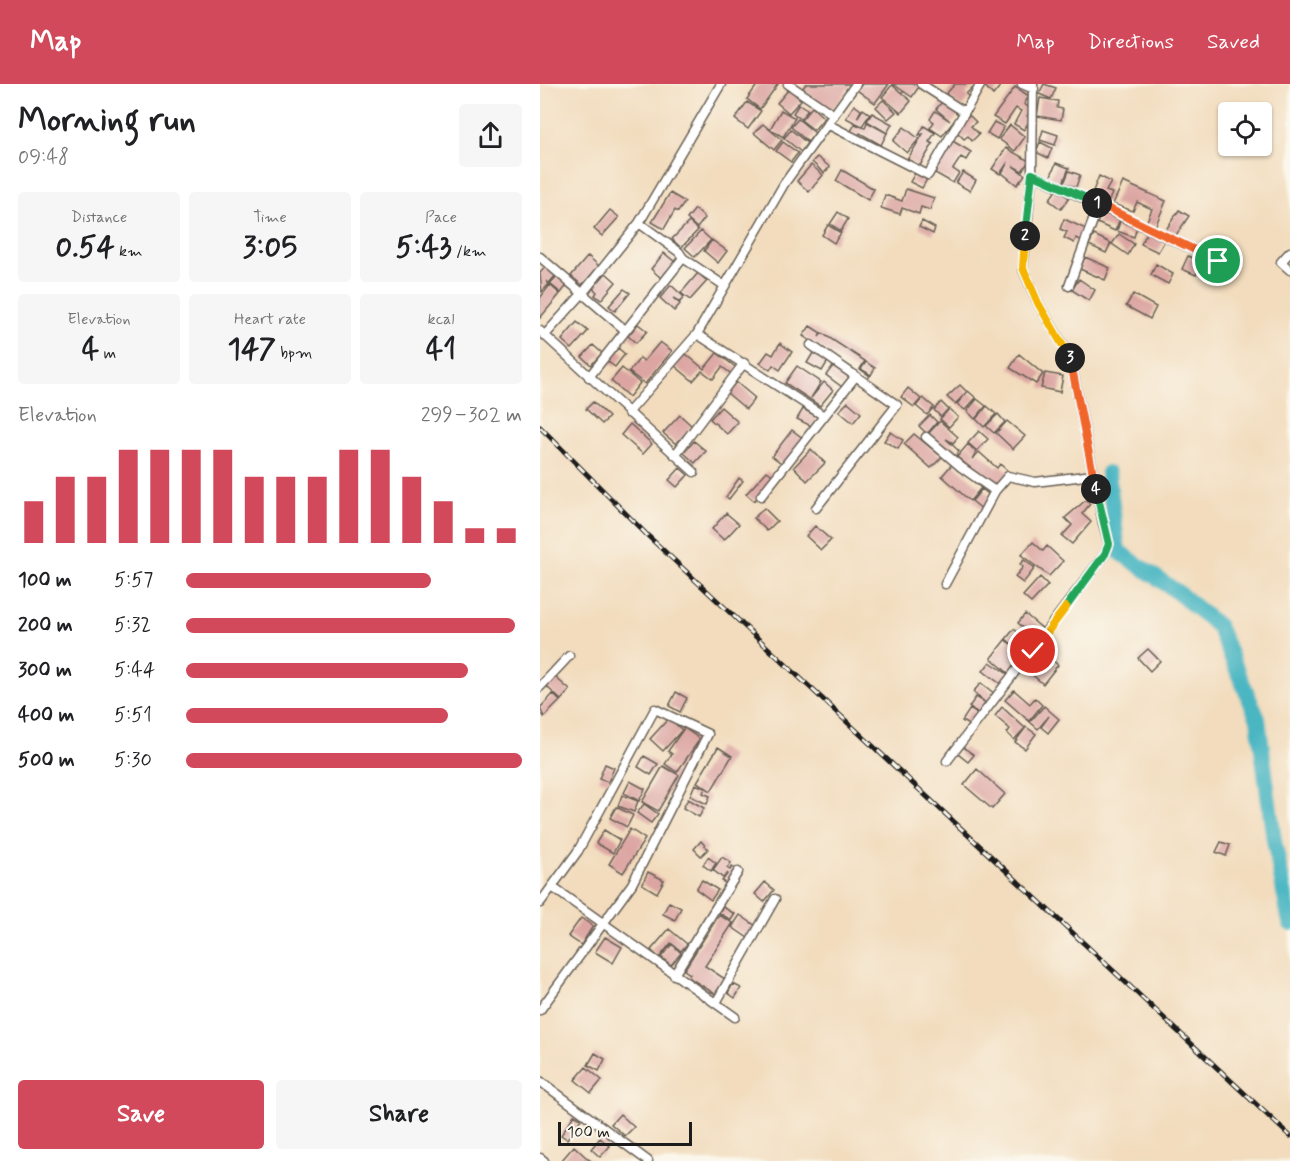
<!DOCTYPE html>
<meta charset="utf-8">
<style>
:root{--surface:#fff;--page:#f6f6f6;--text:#202124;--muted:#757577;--accent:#d1495b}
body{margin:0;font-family:Mynerve,sans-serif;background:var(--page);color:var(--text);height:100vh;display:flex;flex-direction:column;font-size:22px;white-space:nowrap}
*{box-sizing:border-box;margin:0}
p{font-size:20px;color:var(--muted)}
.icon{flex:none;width:33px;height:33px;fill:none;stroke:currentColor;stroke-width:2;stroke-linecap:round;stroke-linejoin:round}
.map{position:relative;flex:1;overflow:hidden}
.sheet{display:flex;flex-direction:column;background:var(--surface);width:540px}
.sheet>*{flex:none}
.tools{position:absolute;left:678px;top:18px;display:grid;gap:12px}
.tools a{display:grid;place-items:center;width:54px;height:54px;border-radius:6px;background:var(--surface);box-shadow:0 2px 4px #0004;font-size:30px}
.scale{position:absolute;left:18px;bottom:15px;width:134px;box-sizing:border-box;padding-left:6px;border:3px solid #1c1c1c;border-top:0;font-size:16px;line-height:21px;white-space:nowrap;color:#1c1c1c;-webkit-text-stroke:4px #fbf7ec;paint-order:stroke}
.pin{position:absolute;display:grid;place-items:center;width:51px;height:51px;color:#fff;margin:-26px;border:3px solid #fff;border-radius:50%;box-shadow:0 2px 6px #0007}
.km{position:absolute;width:30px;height:30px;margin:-15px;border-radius:50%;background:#222;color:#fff;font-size:16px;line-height:30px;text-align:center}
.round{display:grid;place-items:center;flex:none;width:63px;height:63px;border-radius:6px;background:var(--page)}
.summary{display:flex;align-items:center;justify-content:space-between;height:102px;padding:0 18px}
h1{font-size:33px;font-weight:800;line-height:45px}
.figures{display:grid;grid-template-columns:repeat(3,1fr);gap:9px;height:102px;padding:6px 18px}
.figures div{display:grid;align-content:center;border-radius:6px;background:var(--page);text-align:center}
.figures b{font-size:30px;font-weight:800}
.figures small{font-size:16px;font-weight:400}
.figures p{font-size:16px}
.chart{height:168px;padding:12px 18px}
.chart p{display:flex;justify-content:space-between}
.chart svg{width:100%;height:108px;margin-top:6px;stroke:var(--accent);stroke-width:6}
.cta{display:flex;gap:12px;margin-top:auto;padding:12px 18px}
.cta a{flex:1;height:69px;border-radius:6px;background:var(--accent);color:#fff;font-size:24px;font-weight:800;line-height:69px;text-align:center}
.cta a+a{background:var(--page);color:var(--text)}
ul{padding:0 18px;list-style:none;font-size:20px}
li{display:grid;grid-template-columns:96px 72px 1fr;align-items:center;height:45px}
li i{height:15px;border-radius:8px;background:var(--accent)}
header{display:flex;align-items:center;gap:36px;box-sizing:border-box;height:84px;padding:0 30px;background:var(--accent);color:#fff}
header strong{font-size:28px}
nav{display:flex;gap:33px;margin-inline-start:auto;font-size:21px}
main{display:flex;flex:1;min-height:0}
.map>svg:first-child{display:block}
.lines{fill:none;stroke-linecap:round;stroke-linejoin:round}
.river{stroke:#48b6c2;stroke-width:16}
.building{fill:#dca5a2}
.minor-casing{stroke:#675f54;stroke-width:11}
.minor{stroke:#fff;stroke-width:8}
.rail-casing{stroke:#1c1c1c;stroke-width:5}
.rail{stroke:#fbf7ec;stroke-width:3;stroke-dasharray:9;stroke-linecap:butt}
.split-1-casing{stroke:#fff;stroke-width:12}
.split-2-casing{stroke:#fff;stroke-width:12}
.split-3-casing{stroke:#fff;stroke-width:12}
.split-4-casing{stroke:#fff;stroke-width:12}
.split-5-casing{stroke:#fff;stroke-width:12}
.split-6-casing{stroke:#fff;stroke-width:12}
.split-1{stroke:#f0652b;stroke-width:8}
.split-2{stroke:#22a559;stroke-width:8}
.split-3{stroke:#f5b400;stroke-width:8}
.split-4{stroke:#f0652b;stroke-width:8}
.split-5{stroke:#22a559;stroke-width:8}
.split-6{stroke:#f5b400;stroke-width:8}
</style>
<header>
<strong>Map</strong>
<nav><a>Map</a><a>Directions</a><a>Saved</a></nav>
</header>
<main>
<section class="sheet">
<div class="summary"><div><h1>Morning run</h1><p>09:48</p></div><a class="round"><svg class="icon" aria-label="share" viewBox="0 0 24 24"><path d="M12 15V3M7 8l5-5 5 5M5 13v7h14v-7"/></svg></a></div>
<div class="figures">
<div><p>Distance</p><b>0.54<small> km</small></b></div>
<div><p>Time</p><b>3:05</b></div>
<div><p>Pace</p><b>5:43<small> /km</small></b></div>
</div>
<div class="figures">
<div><p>Elevation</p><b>4<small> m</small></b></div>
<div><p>Heart rate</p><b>147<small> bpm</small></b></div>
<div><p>kcal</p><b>41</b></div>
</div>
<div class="chart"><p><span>Elevation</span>299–302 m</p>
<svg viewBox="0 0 160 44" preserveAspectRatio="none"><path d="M5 44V27M15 44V17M25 44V17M35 44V6M45 44V6M55 44V6M65 44V6M75 44V17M85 44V17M95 44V17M105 44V6M115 44V6M125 44V17M135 44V27M145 44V38M155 44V38"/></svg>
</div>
<ul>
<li><b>100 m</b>5:57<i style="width:73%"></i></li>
<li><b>200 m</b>5:32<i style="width:98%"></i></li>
<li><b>300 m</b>5:44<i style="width:84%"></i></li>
<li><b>400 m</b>5:51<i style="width:78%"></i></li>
<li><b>500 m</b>5:30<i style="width:100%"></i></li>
</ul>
<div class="cta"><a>Save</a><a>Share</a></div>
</section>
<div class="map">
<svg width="750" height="1077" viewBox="0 0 750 1077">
<rect width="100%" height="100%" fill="#fbf7ec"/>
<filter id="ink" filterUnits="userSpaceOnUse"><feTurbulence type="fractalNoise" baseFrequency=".0167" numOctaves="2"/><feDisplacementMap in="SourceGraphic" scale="12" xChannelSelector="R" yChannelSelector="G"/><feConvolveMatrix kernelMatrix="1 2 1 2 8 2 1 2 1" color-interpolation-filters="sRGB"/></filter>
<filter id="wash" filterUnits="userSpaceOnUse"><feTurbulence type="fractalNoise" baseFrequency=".008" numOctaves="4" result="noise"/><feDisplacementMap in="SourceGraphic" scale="24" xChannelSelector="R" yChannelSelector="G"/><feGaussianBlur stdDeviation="1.35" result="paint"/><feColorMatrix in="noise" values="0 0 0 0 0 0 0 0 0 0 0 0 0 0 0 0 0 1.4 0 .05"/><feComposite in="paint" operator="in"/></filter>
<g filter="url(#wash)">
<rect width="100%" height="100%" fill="#f2dcbd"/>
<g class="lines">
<!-- river -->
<path class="river" d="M568 389 578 467 636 507 678 542 718 635 734 756 750 839"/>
</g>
<g id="blocks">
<!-- building -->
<path class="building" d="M218 0H238L220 25 207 15Z
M266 0H309L311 1 291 28 262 5Z
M322 0H349L335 19 317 6Z
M353 0H379L380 1 372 13Z
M415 0H436L426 10 430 14 421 24 406 10Z
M443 0H462L453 11Z
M504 0 516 4 511 15 499 10Z
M352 1 371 17 361 29 342 13Z
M475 3 489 12 484 20 491 25 487 32 491 34 484 46 474 40 481 27 476 24 465 40 453 33Z
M249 5 261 16 249 29 237 19Z
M500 14 518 17 517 24 523 25 521 36 497 32Z
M343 16 356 28 348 35 336 23Z
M403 17 419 31 402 52 390 44 394 38 390 35 395 27 410 37 396 25Z
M207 18 221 27 208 45 195 35Z
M259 20 268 26 261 35 253 29Z
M314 21 321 26 317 34 323 25 330 30 322 42 306 34Z
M272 23 284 34 274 46 261 36Z
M241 26 255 34 243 53 230 45Z
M332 29 352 40 347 49 327 37Z
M429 31 436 38 431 42 439 50 432 57 428 52 424 55 415 46Z
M258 35 275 49 268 58 251 43Z
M327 38 347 49 341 61 320 49 318 53 310 49 315 40 325 44Z
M454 38 464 43 457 55 447 49Z
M223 40 242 56 234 66 214 49Z
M470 41 485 53 475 67 459 55Z
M384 42 395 49 389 58 393 60 379 83 367 76 383 50 379 51Z
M364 43 379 55 367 69 353 57Z
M251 46 267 59 261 68 244 54Z
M503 46 518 51 515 61 500 56Z
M411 56 431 68 426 76 421 73 413 85 419 89 413 99 395 89Z
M243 58 258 69 251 78 236 67Z
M500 58 512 64 508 74 496 68Z
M466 64 489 77 482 87 473 82 485 91 477 101 462 89 468 78 460 90 452 85Z
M277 73 290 83 284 89 272 78Z
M516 79 529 84 523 99 510 94Z
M271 81 283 91 269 108 257 97Z
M302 86 334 105 328 116 296 97Z
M529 87 540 91 536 103 524 99Z
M423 88 436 96 430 107 416 99Z
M375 89 387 95 382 104 370 98Z
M559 92 571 98 566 107 572 109 568 119 551 112Z
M583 98 626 117 615 143 606 139 612 125 597 118 593 127 573 120Z
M366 105 394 114 390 126 381 123 379 130 362 124 360 130 341 124 345 111 362 117Z
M517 105 529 114 521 125 509 116Z
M130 109 145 118 138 128 135 126 124 145 112 138Z
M155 125 165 134 157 144 147 135Z
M70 126 79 133 62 152 54 145Z
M639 126 649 132 634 154 625 147Z
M562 127 580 135 575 147 557 139Z
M298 128 308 135 301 147 290 140Z
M524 135 546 145 541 156 536 154 534 159 524 154 527 148 520 145Z
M382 137 395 144 393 150 379 143Z
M580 137 597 143 594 153 577 147Z
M149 138 158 146 141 164 132 155Z
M288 141 301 149 294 159 282 151Z
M161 147 171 156 155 173 145 164Z
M608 147 625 156 618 168 601 160Z
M579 150 594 160 588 171 572 160Z
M554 151 571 159 566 169 549 161Z
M172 156 187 167 178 179 164 167Z
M124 169 135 178 121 194 111 185Z
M48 172 59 182 42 201 31 192Z
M648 172 662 178 656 191 642 185Z
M545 173 570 184 565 196 540 185Z
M616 180 633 190 628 200 611 191Z
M7 181 17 190 9 199 6 197 9 200 2 208 0 189Z
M66 189 76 198 61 216 55 211 57 208 53 204Z
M158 189 167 197 150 216 141 209Z
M18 191 28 200 21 209 10 200Z
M539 195 555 206 549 217 532 206Z
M10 201 20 210 0 234V214Z
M131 201 144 213 140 218 133 214 140 220 134 227 120 214Z
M84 205 90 209 75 227 69 222Z
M593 210 616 223 610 235 586 222Z
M37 238 48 247 32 265 22 256Z
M98 240 107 247 96 259 88 252Z
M270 242 281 249 279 253 282 249 325 277 320 285 330 292 326 297 317 290 318 288 263 252Z
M120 258 132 267 105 300 89 288 100 274 104 277Z
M240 259 252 268 240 286 233 281 230 286 220 279 228 268 233 271Z
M53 261 62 269 51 281 42 273Z
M78 264 85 270 75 283 67 277Z
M177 269 198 285 193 291 182 283 173 295 162 287 153 297 135 282 146 270 164 285Z
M273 269 288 277 282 287 267 279Z
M479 270 503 290 496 300 470 284Z
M326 278 335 284 331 291 321 285Z
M257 282 281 298 271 314 284 298 293 306 280 322 245 299Z
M293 282 309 293 302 303 286 291Z
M82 284 100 299 89 313 71 297Z
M505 289 523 292 520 308 501 304Z
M196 298 215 314 206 325 187 309Z
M420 301 427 308 415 320 407 313Z
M368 304 381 315 374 323 361 313Z
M428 307 436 314 425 326 417 320Z
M383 314 394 323 387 331 376 322Z
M437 315 446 322 435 335 427 327Z
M53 318 69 333 62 340 46 325Z
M308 318 321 329 313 339 299 327Z
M401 318 408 325 401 333 394 326Z
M447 322 456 330 444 343 436 335Z
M181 323 198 338 187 350 170 335Z
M263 325 278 333 273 343 257 335Z
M409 325 418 333 409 343 400 335Z
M458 330 465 338 454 349 446 342Z
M140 331 152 342 136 360 123 349Z
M390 331 397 338 387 350 379 342Z
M400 337 418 353 413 359 406 355 419 367 415 373 387 351Z
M467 337 485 352 473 365 456 349Z
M90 340 112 360 103 370 81 351Z
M252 346 264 355 244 381 232 372Z
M439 347 448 355 437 367 428 359Z
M350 348 363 356 358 365 344 357Z
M374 350 402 373 391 384 364 360Z
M154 357 166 367 155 379 144 369Z
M428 360 436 368 432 375 439 368 457 384 460 380 469 388 455 404 417 373Z
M271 365 285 379 267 397 254 383Z
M413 379 441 404 430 417 402 392Z
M140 384 148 391 137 403 129 396Z
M227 387 235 393 214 417 206 410Z
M199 394 203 397 189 415 186 413Z
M442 405 453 414 443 426 432 417Z
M546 416 550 420 542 430 551 438 532 460 522 452 532 441 525 434Z
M224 424 237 437 227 447 214 434Z
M186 429 199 440 184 456 172 445Z
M275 442 291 456 281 466 266 452Z
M493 458 503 467 507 462 523 477 509 492 481 471Z
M484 476 495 484 483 499 475 493 483 483 480 480Z
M500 493 508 501 491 519 483 512Z
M485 530 503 545 495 554 478 539Z
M474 545 492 561 474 578 476 580 468 589 451 574 465 556 474 562 466 555Z
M608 565 620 577 610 587 598 574Z
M503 568 518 581 503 600 488 587Z
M450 578 469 591 462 601 443 587Z
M14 592 30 606 21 616 6 602Z
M441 599 455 610 447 620 433 608Z
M474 606 490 620 495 614 502 621 489 637 465 616Z
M136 608 147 614 140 628 129 622Z
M13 610 20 617 4 633 0 624Z
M436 613 446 619 439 630 429 623Z
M504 622 519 635 508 649 501 643 509 632 498 645 490 638Z
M462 623 485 644 474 656 467 649 470 645 455 632Z
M430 625 438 631 430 642 422 637Z
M129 634 142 646 123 667 110 655Z
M486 643 496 650 485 665 475 658Z
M144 644 160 655 137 688 125 680 132 670 128 667Z
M178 663 192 672 171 707 157 698Z
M423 663 434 671 428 678 418 670Z
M104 672 118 680 111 691 98 683Z
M65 680 74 684 68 698 59 695Z
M123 682 139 691 118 727 102 718Z
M437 685 465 710 452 725 424 701Z
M90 697 105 705 99 717 84 709Z
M155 700 165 704 163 709 170 712 167 720 150 712Z
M82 711 98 717 94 728 78 722Z
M148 715 164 724 159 733 143 724Z
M104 720 118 730 111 739 97 729Z
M76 723 93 731 87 743 70 734Z
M90 745 105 755 83 789 69 780Z
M64 746 80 756 73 769 56 759Z
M161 757 168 765 161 772 154 765Z
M681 758 690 761 686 772 676 768Z
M168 773 176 779 171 787 163 781Z
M182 773 191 779 187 784 190 786 192 783 197 786 187 800 182 797 188 789 183 794 173 786Z
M108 788 124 796 117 809 102 800Z
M162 796 178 806 171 816 156 805Z
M225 798 234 806 224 818 215 810Z
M129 818 141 824 135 836 123 830Z
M183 823 195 830 191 836 179 829Z
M179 831 193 839 165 882 185 895 175 910 148 893 150 890 144 886Z
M200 831 216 842 208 854 192 843Z
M41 834 53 842 41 861 28 852Z
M129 845 147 860 141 867 131 859 119 874 111 866Z
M65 853 82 863 73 879 55 868Z
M132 860 141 869 131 881 121 873Z
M193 900 201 904 195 914 188 909Z
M55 969 65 975 59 987 48 981Z
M46 983 62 996 51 1009 35 996Z
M80 1030 94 1043 85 1052 71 1040Z
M34 1031 41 1035 27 1055 21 1051Z
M60 1054 70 1062 60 1073 51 1065Z
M34 1062 47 1074 51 1077H21Z"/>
</g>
</g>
<g filter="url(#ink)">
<use href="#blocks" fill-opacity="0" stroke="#675f54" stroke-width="1.5"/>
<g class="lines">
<defs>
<path id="minor" d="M248 0 294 31
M381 0 423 27
M482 0 494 5
M289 41 388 91 441 0
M492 90 678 177
M99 139 139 168 143 174 185 202
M750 168 741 178 750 186
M0 173 85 246
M529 202 559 120
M0 247 154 388
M5 251 42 210 99 139 181 0
M271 261 357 321 276 424
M49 293 143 174
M88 329 157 250
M284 332 157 250 244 100 316 0
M386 353 421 383 455 407
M135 371 204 279
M221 412 315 293
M405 500 455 407 468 392 495 398 553 391
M0 603 29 572
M407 677 565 470 569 460 563 439 530 273 498 219 483 185 492 90 493 0
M12 803 195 933
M0 819 38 767 115 625 168 650 92 800 0 926
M134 891 198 788
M177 917 235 815
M0 997 108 1077
M0 1074 4 1077"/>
</defs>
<!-- minor casing -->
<use href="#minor" class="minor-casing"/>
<!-- minor -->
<use href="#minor" class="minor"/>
<defs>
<path id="rail" d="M0 343 106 450 750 1052"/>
</defs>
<!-- rail casing -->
<use href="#rail" class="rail-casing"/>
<!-- rail -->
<use href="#rail" class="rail"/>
</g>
</g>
<g class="lines" filter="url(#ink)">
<defs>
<path id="split-1" d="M557 119 678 177"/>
<path id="split-2" d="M485 152 492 90 557 119"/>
<path id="split-3" d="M485 152 483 184 498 219 530 274"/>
<path id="split-4" d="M530 274 556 405"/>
<path id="split-5" d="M526 523 565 470 569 460 556 405"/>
<path id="split-6" d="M493 567 526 523"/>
</defs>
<!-- split-1 casing -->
<use href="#split-1" class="split-1-casing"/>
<!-- split-2 casing -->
<use href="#split-2" class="split-2-casing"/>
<!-- split-3 casing -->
<use href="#split-3" class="split-3-casing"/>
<!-- split-4 casing -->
<use href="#split-4" class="split-4-casing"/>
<!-- split-5 casing -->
<use href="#split-5" class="split-5-casing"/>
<!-- split-6 casing -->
<use href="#split-6" class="split-6-casing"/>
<!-- split-1 -->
<use href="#split-1" class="split-1"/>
<!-- split-2 -->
<use href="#split-2" class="split-2"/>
<!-- split-3 -->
<use href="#split-3" class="split-3"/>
<!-- split-4 -->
<use href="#split-4" class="split-4"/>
<!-- split-5 -->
<use href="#split-5" class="split-5"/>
<!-- split-6 -->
<use href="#split-6" class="split-6"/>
</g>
</svg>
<div class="tools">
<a><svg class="icon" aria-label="locate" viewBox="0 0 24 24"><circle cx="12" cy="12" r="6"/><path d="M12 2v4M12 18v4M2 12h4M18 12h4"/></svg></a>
</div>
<div class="scale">100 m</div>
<div class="pin" style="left:678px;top:177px;background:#1e9e55"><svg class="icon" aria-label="arrive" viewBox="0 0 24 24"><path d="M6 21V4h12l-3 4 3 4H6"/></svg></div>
<div class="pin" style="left:493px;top:567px;background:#d93025"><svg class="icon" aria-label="check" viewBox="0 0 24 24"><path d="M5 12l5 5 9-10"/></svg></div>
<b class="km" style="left:557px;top:119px">1</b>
<b class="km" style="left:485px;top:152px">2</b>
<b class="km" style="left:530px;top:274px">3</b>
<b class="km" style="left:556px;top:405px">4</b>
</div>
</main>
